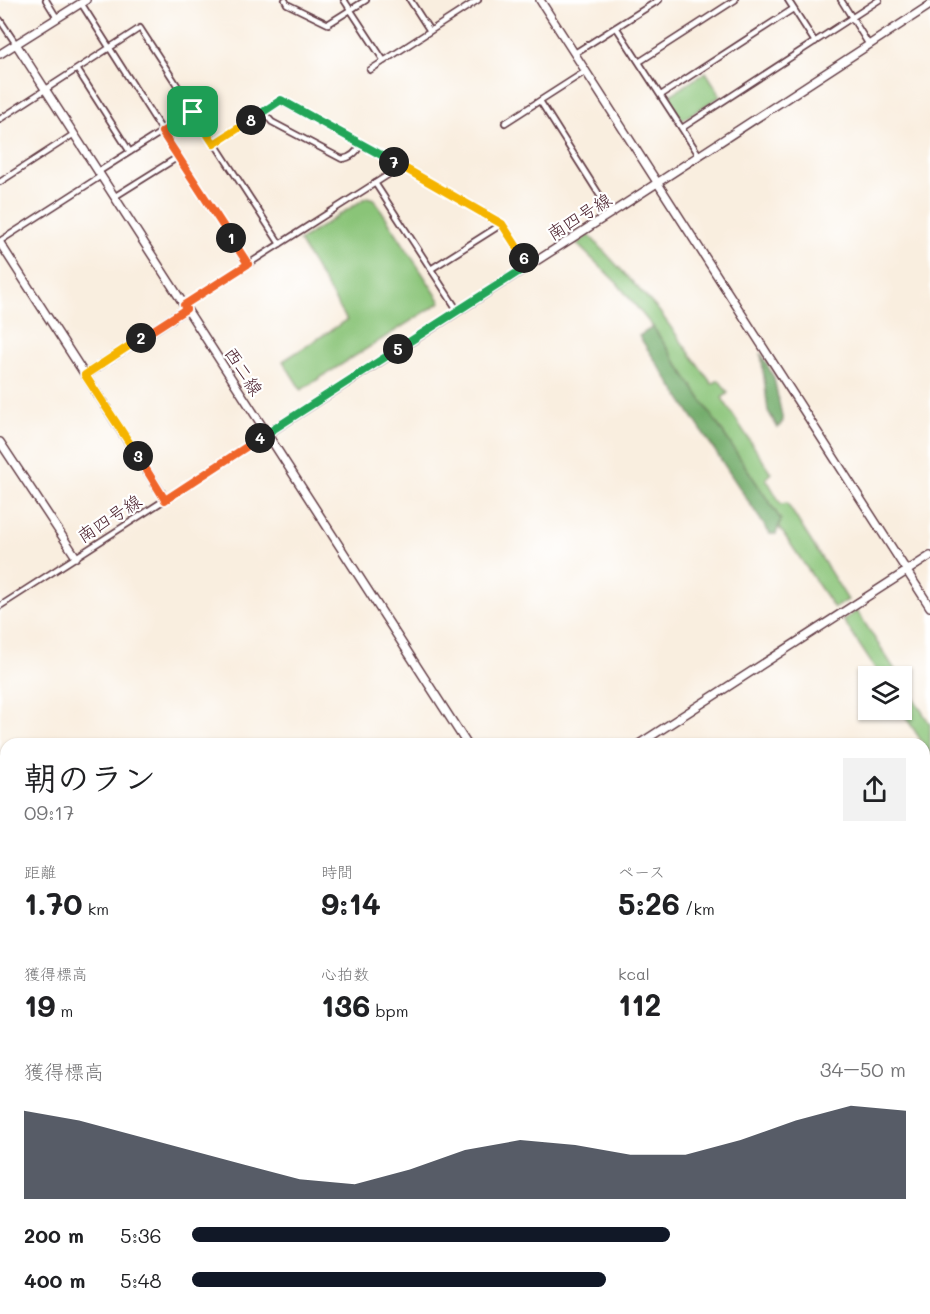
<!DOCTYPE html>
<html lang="ja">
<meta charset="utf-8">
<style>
:root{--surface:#fff;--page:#f2f2f2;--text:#202124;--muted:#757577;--accent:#111827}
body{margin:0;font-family:Mali,"Klee One",sans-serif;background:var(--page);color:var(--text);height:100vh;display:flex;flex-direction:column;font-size:22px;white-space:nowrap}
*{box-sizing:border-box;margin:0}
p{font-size:20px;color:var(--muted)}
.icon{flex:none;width:33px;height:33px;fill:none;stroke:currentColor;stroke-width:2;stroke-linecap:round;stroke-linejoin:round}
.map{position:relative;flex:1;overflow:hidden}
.panel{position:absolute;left:0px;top:738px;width:930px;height:576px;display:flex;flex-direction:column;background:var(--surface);border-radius:18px 18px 0 0;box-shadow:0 2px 4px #0004}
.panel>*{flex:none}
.tools{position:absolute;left:858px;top:666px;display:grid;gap:12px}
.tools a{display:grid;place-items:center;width:54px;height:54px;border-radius:0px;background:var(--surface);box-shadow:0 2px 4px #0004;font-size:30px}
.pin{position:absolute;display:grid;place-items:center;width:51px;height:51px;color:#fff;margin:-26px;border-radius:12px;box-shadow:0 3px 9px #0006}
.km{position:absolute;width:30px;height:30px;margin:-15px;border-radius:50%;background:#222;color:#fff;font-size:16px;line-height:30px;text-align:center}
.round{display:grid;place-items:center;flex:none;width:63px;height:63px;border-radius:0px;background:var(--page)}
.headline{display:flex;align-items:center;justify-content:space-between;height:102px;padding:0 24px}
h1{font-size:33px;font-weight:700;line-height:45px}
.figures{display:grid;grid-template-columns:repeat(3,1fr);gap:9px;height:102px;padding:6px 24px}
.figures div{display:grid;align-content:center}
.figures b{font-size:30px;font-weight:700}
.figures small{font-size:16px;font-weight:400}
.figures p{font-size:16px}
.chart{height:168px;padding:12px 24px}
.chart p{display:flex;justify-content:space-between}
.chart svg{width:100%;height:108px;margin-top:6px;fill:var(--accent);opacity:.7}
ul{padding:0 24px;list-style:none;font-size:20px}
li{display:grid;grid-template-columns:96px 72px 1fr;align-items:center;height:45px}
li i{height:15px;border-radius:8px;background:var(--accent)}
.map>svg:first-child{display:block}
.green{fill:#8ac478;stroke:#6a7252;stroke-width:1.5}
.forest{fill:#6faa68;stroke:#5c644a;stroke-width:1.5}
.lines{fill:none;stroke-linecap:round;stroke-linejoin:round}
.stream{stroke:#83bcf4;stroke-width:1.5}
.street-casing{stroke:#643e46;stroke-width:8}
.secondary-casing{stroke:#643e46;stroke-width:10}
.street{stroke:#fff;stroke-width:4.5}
.secondary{stroke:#fff;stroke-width:7}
.split-1-casing{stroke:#fff;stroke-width:12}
.split-2-casing{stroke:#fff;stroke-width:12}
.split-3-casing{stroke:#fff;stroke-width:12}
.split-4-casing{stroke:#fff;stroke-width:12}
.split-5-casing{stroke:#fff;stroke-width:12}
.split-6-casing{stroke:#fff;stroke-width:12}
.split-7-casing{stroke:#fff;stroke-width:12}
.split-8-casing{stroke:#fff;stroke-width:12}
.split-9-casing{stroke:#fff;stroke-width:12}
.split-1{stroke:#f0652b;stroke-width:8}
.split-2{stroke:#f0652b;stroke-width:8}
.split-3{stroke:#f5b400;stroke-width:8}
.split-4{stroke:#f0652b;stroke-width:8}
.split-5{stroke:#22a559;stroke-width:8}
.split-6{stroke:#22a559;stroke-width:8}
.split-7{stroke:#f5b400;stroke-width:8}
.split-8{stroke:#22a559;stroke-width:8}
.split-9{stroke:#f5b400;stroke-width:8}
.labels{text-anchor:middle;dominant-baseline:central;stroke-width:4.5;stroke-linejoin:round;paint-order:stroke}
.street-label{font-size:18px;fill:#4a1f2b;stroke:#fff}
</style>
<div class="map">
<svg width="930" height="1314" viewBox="0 0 930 1314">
<rect width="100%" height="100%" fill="#fff"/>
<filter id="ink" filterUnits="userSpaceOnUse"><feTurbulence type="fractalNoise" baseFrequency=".0167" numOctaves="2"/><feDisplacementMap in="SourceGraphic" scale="12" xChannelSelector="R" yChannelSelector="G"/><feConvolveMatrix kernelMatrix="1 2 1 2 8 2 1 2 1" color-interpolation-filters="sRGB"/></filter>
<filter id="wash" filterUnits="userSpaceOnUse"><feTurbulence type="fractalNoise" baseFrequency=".008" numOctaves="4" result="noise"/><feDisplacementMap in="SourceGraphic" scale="24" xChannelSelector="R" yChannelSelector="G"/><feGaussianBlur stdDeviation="1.35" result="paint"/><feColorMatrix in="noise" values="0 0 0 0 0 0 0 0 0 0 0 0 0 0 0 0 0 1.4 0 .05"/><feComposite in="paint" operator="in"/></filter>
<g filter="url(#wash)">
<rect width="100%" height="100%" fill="#f9eedf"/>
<!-- green -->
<path class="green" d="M706 72 721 96 682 120 667 97Z
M367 197 374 199 441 302 301 390 283 361 347 320 299 241Z
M589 235 659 311 712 384 719 380 728 393 722 398 771 473 766 478 781 504 787 503 848 600 834 608 779 527 781 520 653 327 617 283 577 244Z
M857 611 899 676H880L843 620Z
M902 680 930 724V754L901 710Z"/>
<!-- forest -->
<path class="forest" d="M653 327 781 520 776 534H770L639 336Z
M761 353 774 378 783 421 778 428 768 411Z
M406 1308H446L444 1314H405Z"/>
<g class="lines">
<!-- stream -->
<path class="stream" d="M924 1034 927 1016 930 1015
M0 1166 6 1162
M654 1308 658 1314"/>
</g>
</g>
<g filter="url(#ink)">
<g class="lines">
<defs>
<path id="street" d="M46 0 57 18
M285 0 287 4 328 24 366 0
M344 0 384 61
M410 0 430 31
M788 0 815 42
M841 0 869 45
M81 3 247 264
M0 20 16 44
M616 27 699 155
M575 53 659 0
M639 62 735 0
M77 69 130 152
M370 70 478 0
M661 95 793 9
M540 101 611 213
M263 112 272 122 342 159C351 158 357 152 361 144
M0 119 140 28 280 244
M505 123 586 71
M682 128 879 0
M214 144 281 101 402 166 502 224 529 265
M98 172 193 112
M0 182 74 134
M375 183 458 311
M114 197 178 157
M0 241 101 176
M431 269 502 224
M184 305 402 166
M0 606 267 434
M924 1111 930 1107
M281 1308 285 1314"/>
<path id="secondary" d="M540 0 930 607
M16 44 467 744
M0 54 86 0
M0 243 165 499
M85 375 186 309
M267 434 611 213 930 5
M0 442 76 557
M639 744 930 556
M0 873 6 882
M0 1154 6 1150
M831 1308 835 1314
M608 1314 618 1308"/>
</defs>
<!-- street casing -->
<use href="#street" class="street-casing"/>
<!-- secondary casing -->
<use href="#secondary" class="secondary-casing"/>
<!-- street -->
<use href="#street" class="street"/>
<!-- secondary -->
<use href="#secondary" class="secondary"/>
</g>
</g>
<g class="lines" filter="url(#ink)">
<defs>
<path id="split-1" d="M193 112 162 132 231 238"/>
<path id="split-2" d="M141 338 186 309 184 305 248 264 231 238"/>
<path id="split-3" d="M138 456 85 375 141 338"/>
<path id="split-4" d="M138 456 165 500 260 438"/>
<path id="split-5" d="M260 438 398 349"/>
<path id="split-6" d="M398 349 529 265 524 258"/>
<path id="split-7" d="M394 162 502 224 524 258"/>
<path id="split-8" d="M251 120 281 100 394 162"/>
<path id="split-9" d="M193 112 214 144 251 120"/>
</defs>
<!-- split-1 casing -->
<use href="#split-1" class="split-1-casing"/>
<!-- split-2 casing -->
<use href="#split-2" class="split-2-casing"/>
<!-- split-3 casing -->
<use href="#split-3" class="split-3-casing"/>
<!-- split-4 casing -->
<use href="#split-4" class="split-4-casing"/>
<!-- split-5 casing -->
<use href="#split-5" class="split-5-casing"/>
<!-- split-6 casing -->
<use href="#split-6" class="split-6-casing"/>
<!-- split-7 casing -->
<use href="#split-7" class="split-7-casing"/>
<!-- split-8 casing -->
<use href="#split-8" class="split-8-casing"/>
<!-- split-9 casing -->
<use href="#split-9" class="split-9-casing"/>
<!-- split-1 -->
<use href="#split-1" class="split-1"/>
<!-- split-2 -->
<use href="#split-2" class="split-2"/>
<!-- split-3 -->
<use href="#split-3" class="split-3"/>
<!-- split-4 -->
<use href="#split-4" class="split-4"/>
<!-- split-5 -->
<use href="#split-5" class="split-5"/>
<!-- split-6 -->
<use href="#split-6" class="split-6"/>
<!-- split-7 -->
<use href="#split-7" class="split-7"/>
<!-- split-8 -->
<use href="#split-8" class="split-8"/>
<!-- split-9 -->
<use href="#split-9" class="split-9"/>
</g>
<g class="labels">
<!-- street labels -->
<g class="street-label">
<text transform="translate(579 216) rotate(-32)">南四号線</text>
<text transform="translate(244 371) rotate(57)">西二線</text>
<text transform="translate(109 518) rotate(-33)">南四号線</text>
</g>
</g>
</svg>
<div class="tools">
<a><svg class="icon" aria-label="layers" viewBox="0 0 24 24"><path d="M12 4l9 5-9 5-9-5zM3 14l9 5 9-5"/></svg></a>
</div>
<div class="pin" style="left:193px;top:112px;background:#1e9e55"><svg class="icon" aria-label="arrive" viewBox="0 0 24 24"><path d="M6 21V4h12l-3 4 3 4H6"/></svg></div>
<b class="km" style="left:231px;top:238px">1</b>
<b class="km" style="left:141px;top:338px">2</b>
<b class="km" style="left:138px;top:456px">3</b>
<b class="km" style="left:260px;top:438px">4</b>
<b class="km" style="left:398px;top:349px">5</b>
<b class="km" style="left:524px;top:258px">6</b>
<b class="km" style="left:394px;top:162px">7</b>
<b class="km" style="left:251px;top:120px">8</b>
<section class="panel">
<div class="headline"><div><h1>朝のラン</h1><p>09:17</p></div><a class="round"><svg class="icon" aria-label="share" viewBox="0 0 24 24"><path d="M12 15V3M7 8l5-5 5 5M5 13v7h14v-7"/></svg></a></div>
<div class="figures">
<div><p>距離</p><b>1.70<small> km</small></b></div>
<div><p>時間</p><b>9:14</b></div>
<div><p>ペース</p><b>5:26<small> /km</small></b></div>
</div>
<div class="figures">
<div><p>獲得標高</p><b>19<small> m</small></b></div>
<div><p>心拍数</p><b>136<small> bpm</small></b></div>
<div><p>kcal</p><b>112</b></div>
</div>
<div class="chart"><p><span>獲得標高</span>34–50 m</p>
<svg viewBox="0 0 160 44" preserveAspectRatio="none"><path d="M0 44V8L10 12L20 18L30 24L40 30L50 36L60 38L70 32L80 24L90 20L100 22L110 26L120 26L130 20L140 12L150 6L160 8V44z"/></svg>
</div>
<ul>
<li><b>200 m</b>5:36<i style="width:67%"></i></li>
<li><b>400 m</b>5:48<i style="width:58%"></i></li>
</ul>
</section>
</div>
